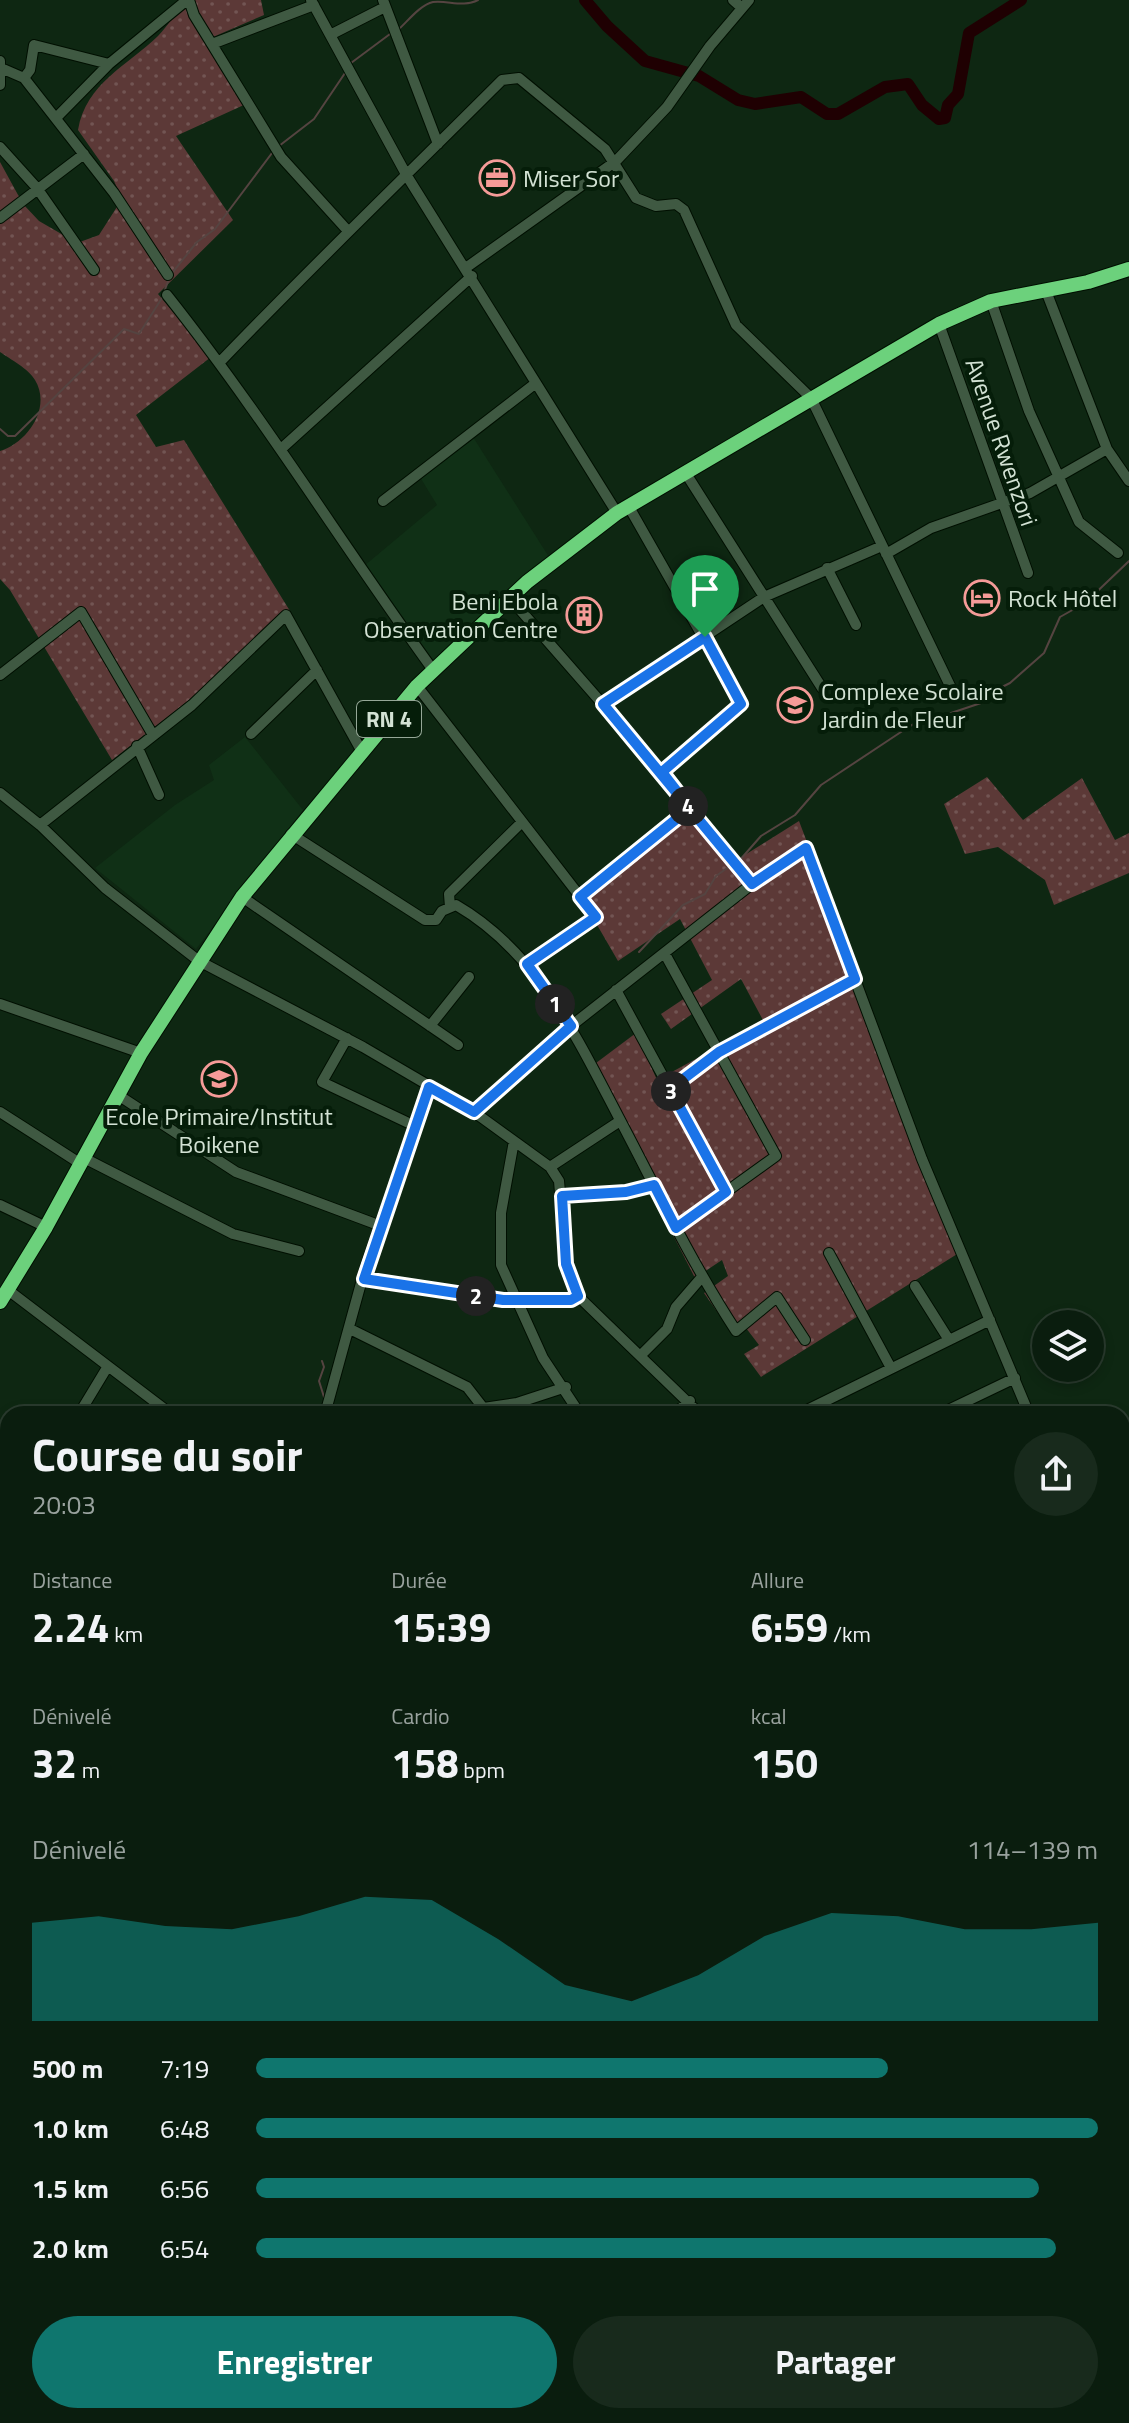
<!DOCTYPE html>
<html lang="fr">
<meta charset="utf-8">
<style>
:root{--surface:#0a1d0e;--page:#182a1c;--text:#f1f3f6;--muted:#99a29e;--line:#2a3b2e;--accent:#0f766e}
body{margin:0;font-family:"Titillium Web",sans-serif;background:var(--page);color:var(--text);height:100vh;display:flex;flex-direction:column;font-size:30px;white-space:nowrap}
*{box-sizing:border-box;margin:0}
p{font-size:26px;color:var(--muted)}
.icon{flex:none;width:44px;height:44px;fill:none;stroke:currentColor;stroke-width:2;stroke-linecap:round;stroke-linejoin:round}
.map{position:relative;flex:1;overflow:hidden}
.panel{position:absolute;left:0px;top:1406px;width:1130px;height:1018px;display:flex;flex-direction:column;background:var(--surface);border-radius:24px 24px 0 0;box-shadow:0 4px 12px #0003,0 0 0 2px var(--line)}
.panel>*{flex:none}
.buttons{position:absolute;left:1032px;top:1310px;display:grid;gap:16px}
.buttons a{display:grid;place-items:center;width:72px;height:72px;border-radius:50%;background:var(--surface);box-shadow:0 4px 12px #0003,0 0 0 2px var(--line);font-size:40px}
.pin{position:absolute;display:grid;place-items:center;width:68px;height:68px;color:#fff;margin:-82px -34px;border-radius:50% 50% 50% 0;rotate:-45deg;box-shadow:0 0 8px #0007}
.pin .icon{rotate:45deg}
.km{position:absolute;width:40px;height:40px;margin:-20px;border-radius:50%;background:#222;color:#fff;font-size:22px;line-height:40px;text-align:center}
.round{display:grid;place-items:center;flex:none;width:84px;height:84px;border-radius:42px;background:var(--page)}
.overview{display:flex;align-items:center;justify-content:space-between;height:136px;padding:0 32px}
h1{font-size:44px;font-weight:700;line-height:60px}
.figures{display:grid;grid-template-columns:repeat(3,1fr);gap:12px;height:136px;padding:8px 32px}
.figures div{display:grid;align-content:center}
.figures b{font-size:40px;font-weight:700}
.figures small{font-size:22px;font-weight:400}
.figures p{font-size:22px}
.chart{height:224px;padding:16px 32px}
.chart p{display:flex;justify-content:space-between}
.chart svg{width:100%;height:144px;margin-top:8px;fill:var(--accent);opacity:.7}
.action{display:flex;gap:16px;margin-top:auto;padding:16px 32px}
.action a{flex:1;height:92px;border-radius:48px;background:var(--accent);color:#fff;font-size:32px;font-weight:700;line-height:92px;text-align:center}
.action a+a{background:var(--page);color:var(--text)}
ul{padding:0 32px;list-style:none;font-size:26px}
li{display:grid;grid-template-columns:128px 96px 1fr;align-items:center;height:60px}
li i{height:20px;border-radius:10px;background:var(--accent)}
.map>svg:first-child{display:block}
.built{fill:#103016}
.green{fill:url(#green-dots)}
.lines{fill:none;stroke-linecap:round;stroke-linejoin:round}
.stream{stroke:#554441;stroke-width:2}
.river{stroke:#1f0002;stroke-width:12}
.minor-casing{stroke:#000f01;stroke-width:12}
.highway-casing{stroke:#000f01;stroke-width:16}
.minor{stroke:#3f5942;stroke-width:10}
.highway{stroke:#6cd17c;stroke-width:14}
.route-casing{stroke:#fff;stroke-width:16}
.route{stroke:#1a73e8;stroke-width:10}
.labels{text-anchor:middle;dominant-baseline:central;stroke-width:8;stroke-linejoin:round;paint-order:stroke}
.shield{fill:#051d09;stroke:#95a797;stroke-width:2}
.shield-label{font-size:22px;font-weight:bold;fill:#d3e2d4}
.poi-label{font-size:24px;fill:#d3e2d4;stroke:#051d09;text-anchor:start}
.street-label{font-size:24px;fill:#d3e2d4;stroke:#051d09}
</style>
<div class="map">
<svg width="1129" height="2423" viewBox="0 0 1129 2423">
<defs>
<pattern id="green-dots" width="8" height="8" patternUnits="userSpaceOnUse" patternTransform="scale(2)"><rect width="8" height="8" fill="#5c3937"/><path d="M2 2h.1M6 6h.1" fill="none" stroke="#725553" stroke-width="1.8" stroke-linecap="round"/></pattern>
</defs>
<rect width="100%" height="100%" fill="#0e2712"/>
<!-- built -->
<path class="built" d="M473 437 549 557 516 583 511 604 439 676 364 566 437 505 420 477Z
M245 737 303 810 196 949 95 868 175 805 214 780 209 765Z"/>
<!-- green -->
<path class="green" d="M184 0H261L264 15 206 40 246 104 176 136 233 220 158 294 211 357 136 415 156 447 184 440 290 611 193 697 112 760 10 590 0 579V451C27 443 52 408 35 380 29 369 10 359 0 352V162L23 204 39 221 77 243 99 235 122 199 114 181 78 130C86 83 127 66 158 36 168 26 176 12 184 0Z
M987 777 1023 820 1082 778 1115 840 1129 833V873L1054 905 1045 880 998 847 965 854 944 804Z
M692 811 735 861 799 821 962 1251 761 1377 744 1354 759 1345 746 1328 732 1333 704 1293 728 1276 722 1260 695 1278 588 1069 636 1033 657 1080 764 1022 741 979 671 1029 661 1014 712 980 680 919 618 961 582 899Z
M8 2317V2416H777L780 2423H0V2321Z"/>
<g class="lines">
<!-- stream -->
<path class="stream" d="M398 30C408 21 420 5 433 2 448 0 463 8 478 0
M351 63 390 34
M279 146 314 119 345 73
M172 273 197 242 215 229 272 153
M164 292 169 279
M0 429 8 436H15L124 329 139 334 162 298
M739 861 761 836 795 815 821 785 910 726 930 716 945 715 987 701 992 692 1010 683 1044 653 1060 617 1085 603 1129 561
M639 952 683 905 705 894 716 876 730 866
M322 1361 324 1367 319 1381 324 1397
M865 1406V1413L871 1414
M882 1414H887
M1122 1633 1129 1642
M262 2423 265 2416"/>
<!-- river -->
<path class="river" d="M585 0 607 26 645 61 699 76 738 100 755 104 801 97 827 114H838L885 87 908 84 922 105 939 119 945 118 948 105 958 94 969 33 1021 0"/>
<defs>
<path id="minor" d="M189 0 194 15 281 157 348 231
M311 0 407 176 617 513
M383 0 438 144
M733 0 742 8
M330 35 385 7
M212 44 314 5
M0 61V85
M1 68 24 78 114 193 168 275
M24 78 30 70 34 45 109 64
M56 118 109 64 187 0
M0 147 37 188 94 270
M0 218 84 154
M467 267 616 161 667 107 710 46 749 0
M1046 291 1107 449 1129 481
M167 295C263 416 343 546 433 670
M991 301 1029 411 1079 522 1118 553
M939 324 1028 573
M220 362C312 266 408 174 502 80L519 78 605 149 636 198 656 206 676 204 684 210 736 325 811 398 955 696
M281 449 472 276
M685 472 822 688
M383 501 536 383
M629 507 741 704 662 772
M886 554 931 528 1030 493 1107 449
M827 568 856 625
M509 597 662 772 752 884
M0 675 81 612 153 735
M417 686 596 917 527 964
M603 704 764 597 882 546
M251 734 317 670
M137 746 159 795
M0 793 40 825 105 888 199 961 363 1047 474 1112 550 1167 559 1181 566 1264 578 1296 700 1414
M40 825 192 705 286 615 361 750
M291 834 425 920H436L442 911 456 905C537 952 576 1036 618 1116 656 1188 691 1262 736 1331L777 1297 805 1340
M242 897 458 1045
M580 897 690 808
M450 907 449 894 521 823
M665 954 776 1156 676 1228
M616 990 726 1192
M0 1004 141 1053
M430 1026 469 977
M347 1038 322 1082 417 1127
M670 1089 719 1052 855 979
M118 1095 236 1172 381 1226
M0 1112 81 1164
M474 1112 571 1026 752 884 806 848 922 1159 1029 1414
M514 1141 501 1213V1265L543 1358 580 1414
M84 1158 233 1234 299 1251
M550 1167 620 1121
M562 1196 626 1192 654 1185
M0 1205 46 1227
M829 1253 891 1368
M364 1279 503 1300H571L578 1296
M915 1286 949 1340
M8 1290 171 1414
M350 1329 467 1387 488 1414
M641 1355 667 1329 676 1307 701 1278
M803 1412 990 1320
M79 1414 108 1366
M325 1414 366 1265 429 1087
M468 1414 470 1410 517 1403 566 1387
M674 1414 690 1401
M940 1414 1015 1378
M0 1484 8 1489
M0 1607 8 1611
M0 1671 8 1676
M0 1694 8 1682
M1122 1718 1129 1716
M0 1737 8 1739
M1122 1784 1129 1782
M0 1798 8 1805
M1122 1854 1129 1853
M0 1907 8 1919
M1122 1937 1129 1936
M0 1973 8 1968
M0 2034 8 2045
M1122 2113 1129 2111
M0 2157 8 2168
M0 2239 8 2235
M1122 2249 1129 2248
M1122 2321 1129 2319
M1122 2406 1129 2404
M812 2416 815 2423
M904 2416 907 2423
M1084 2416 1088 2423
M1004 2423 1028 2416"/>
<path id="highway" d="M0 1302 46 1227 141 1053 242 897 417 686 527 582 617 513 939 324 991 301 1088 282 1129 269"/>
</defs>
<!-- minor casing -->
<use href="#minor" class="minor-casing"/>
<!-- highway casing -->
<use href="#highway" class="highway-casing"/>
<!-- minor -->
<use href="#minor" class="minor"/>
<!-- highway -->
<use href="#highway" class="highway"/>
</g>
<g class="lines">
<defs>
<path id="route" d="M705 637 741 704 662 772 690 808 580 897 596 917 527 964 571 1026 474 1112 429 1087 364 1279 503 1300H571L578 1296 566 1264 562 1196 626 1192 654 1185 676 1228 726 1192 670 1089 719 1052 855 979 806 848 752 884 603 704 705 637"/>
</defs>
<!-- route casing -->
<use href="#route" class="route-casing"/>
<!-- route -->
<use href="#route" class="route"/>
</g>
<!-- icons -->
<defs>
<symbol id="office-ring" viewBox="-11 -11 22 22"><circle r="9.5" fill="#051d09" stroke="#f59b98" stroke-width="1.5"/><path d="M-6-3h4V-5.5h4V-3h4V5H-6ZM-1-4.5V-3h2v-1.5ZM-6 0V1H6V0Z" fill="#f59b98"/></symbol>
<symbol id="hotel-ring" viewBox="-11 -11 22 22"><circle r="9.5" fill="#051d09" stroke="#f59b98" stroke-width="1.5"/><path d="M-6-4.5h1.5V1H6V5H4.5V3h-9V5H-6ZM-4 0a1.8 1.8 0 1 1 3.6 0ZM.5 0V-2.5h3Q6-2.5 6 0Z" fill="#f59b98"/></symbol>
<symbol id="building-ring" viewBox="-11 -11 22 22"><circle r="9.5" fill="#051d09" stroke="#f59b98" stroke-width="1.5"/><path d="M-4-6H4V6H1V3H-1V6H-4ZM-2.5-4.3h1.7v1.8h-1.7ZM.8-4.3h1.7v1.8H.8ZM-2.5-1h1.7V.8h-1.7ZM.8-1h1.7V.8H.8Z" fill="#f59b98"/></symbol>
<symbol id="school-ring" viewBox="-11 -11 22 22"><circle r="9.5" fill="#051d09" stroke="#f59b98" stroke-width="1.5"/><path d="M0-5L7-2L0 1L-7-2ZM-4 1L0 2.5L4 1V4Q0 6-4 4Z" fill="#f59b98"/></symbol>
</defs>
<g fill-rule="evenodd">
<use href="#office-ring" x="477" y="158" width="40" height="40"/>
<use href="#hotel-ring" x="962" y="578" width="40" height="40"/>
<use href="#building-ring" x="564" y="595" width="40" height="40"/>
<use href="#school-ring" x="775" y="685" width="40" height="40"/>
<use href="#school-ring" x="199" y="1059" width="40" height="40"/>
</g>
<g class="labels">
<!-- shield labels -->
<rect class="shield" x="357" y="701" width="64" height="36" rx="6"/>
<g class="shield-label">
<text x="389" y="719">RN 4</text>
</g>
<!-- poi labels -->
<g class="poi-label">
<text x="523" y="178">Miser Sor</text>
<text x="1008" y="598">Rock Hôtel</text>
<text x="558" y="601" text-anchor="end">Beni Ebola<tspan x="558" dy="28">Observation Centre</tspan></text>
<text x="821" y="691">Complexe Scolaire<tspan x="821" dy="28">Jardin de Fleur</tspan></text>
<text x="219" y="1116" text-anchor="middle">Ecole Primaire/Institut<tspan x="219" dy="28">Boikene</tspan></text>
</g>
<!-- street labels -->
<g class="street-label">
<text transform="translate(1002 442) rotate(71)">Avenue Rwenzori</text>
</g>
</g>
</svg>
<div class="buttons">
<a><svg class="icon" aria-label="layers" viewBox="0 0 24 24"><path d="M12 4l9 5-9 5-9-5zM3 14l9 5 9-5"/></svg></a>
</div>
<div class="pin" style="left:705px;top:637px;background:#1e9e55"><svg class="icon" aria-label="arrive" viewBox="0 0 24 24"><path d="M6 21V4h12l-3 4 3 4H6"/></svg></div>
<b class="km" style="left:555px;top:1004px">1</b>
<b class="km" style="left:476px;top:1296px">2</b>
<b class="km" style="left:671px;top:1091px">3</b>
<b class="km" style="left:688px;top:806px">4</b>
<section class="panel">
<div class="overview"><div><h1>Course du soir</h1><p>20:03</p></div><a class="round"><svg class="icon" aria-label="share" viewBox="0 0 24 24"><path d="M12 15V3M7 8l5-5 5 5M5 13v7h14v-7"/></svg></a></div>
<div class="figures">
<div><p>Distance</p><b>2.24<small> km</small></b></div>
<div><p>Durée</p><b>15:39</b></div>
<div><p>Allure</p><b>6:59<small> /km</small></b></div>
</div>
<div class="figures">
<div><p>Dénivelé</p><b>32<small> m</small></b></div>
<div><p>Cardio</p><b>158<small> bpm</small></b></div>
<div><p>kcal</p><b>150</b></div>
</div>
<div class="chart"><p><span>Dénivelé</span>114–139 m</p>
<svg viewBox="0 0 160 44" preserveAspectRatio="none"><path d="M0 44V14L10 12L20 15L30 16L40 12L50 6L60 7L70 19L80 33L90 38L100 30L110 18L120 11L130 12L140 16L150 16L160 14V44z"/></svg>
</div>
<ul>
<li><b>500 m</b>7:19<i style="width:75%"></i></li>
<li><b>1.0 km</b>6:48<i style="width:100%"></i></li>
<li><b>1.5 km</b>6:56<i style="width:93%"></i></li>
<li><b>2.0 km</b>6:54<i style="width:95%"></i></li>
</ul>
<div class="action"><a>Enregistrer</a><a>Partager</a></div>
</section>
</div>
